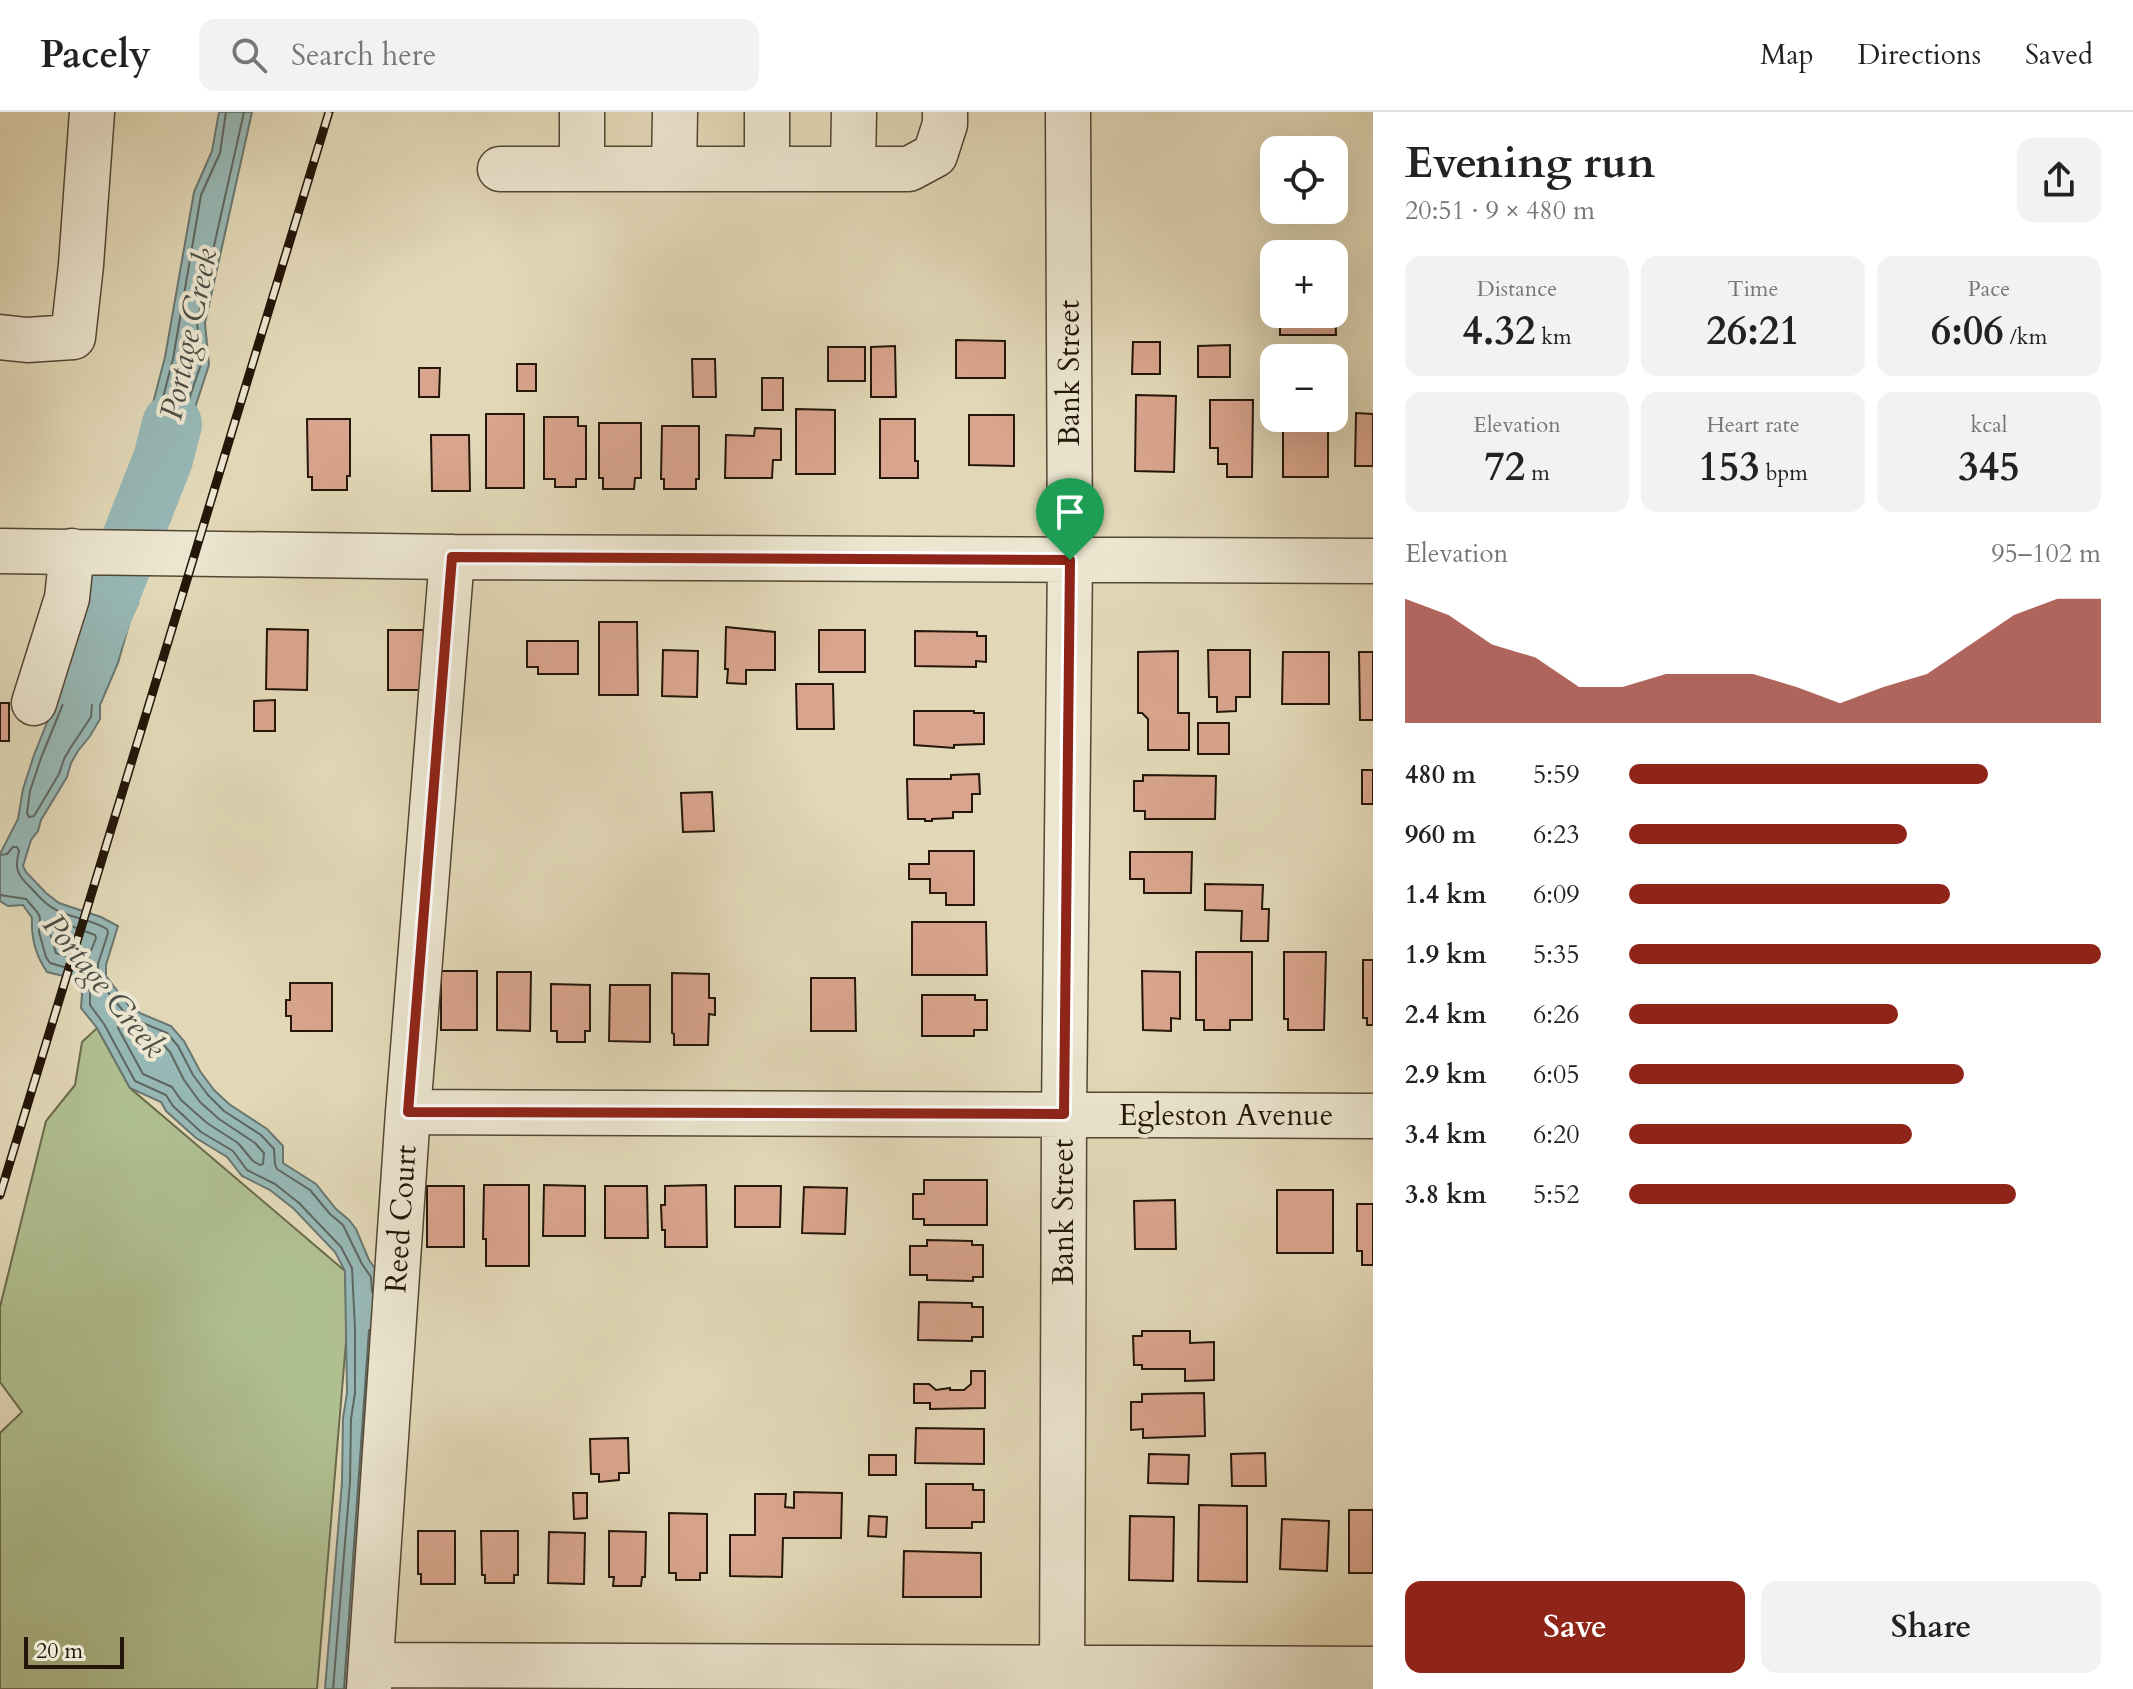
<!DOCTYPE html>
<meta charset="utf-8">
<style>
:root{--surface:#fff;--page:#f2f2f2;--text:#222;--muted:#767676;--line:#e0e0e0;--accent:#8f2418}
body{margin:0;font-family:Cardo,serif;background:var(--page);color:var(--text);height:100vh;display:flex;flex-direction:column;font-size:30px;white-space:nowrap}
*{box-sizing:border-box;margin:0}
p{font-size:26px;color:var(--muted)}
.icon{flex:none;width:44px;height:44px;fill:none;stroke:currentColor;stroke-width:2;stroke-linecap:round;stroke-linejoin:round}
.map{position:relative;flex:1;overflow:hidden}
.panel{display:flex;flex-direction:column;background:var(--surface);width:760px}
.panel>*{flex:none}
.tools{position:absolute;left:1260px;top:24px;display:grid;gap:16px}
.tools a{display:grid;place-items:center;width:88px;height:88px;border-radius:16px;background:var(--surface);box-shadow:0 8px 32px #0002;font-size:40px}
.scale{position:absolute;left:24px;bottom:20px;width:100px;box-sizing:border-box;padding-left:8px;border:4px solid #241609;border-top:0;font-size:22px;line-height:28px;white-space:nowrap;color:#241609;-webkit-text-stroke:6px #ece6d0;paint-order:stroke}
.pin{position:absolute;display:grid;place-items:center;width:68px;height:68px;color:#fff;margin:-82px -34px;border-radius:50% 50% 50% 0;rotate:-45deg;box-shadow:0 0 8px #0007}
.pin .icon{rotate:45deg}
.round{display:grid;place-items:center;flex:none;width:84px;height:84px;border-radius:16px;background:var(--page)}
.headline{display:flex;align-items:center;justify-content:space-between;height:136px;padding:0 32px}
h1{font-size:44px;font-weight:600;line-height:60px}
.metrics{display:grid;grid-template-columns:repeat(3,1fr);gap:12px;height:136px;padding:8px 32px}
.metrics div{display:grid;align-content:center;border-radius:16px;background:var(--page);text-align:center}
.metrics b{font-size:40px;font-weight:600}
.metrics small{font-size:22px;font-weight:400}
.metrics p{font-size:22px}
.chart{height:224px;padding:16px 32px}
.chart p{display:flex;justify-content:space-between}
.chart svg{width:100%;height:144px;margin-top:8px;fill:var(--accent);opacity:.7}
.primary-button{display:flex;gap:16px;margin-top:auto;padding:16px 32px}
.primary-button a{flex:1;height:92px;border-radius:16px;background:var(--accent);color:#fff;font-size:32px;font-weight:600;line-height:92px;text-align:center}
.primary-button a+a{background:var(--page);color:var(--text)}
ul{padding:0 32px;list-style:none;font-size:26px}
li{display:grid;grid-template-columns:128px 96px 1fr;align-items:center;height:60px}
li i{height:20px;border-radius:10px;background:var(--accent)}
header{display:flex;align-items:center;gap:48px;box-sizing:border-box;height:112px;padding:0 40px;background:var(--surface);border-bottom:2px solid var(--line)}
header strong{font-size:38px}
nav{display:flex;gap:44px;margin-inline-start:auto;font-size:28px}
.search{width:560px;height:72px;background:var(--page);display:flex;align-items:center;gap:20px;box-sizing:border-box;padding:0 28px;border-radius:16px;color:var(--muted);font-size:30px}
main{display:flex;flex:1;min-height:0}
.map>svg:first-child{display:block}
.green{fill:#b0bf90;stroke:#6a6a4c;stroke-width:2}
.water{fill:#97b8b6;stroke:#697771;stroke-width:2}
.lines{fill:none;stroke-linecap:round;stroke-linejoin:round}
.shore{stroke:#5e6760;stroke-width:2}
.river{stroke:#97b8b6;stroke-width:60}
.building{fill:#d9a48d;stroke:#241609;stroke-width:2}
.minor-casing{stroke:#544634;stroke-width:47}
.minor{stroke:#ece6d0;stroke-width:44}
.rail-casing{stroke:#241609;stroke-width:9}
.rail{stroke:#ece6d0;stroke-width:6;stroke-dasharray:18;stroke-linecap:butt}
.route-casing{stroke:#fff;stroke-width:16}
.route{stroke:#8f2418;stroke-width:10}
.labels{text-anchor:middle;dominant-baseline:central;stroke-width:8;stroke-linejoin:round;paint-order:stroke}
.street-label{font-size:30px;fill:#241609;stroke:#ece6d0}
.water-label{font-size:32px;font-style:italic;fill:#4c4f46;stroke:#ece6d0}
</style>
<header>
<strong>Pacely</strong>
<div class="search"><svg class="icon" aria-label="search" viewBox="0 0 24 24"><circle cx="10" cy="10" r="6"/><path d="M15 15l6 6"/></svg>Search here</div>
<nav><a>Map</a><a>Directions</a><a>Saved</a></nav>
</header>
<main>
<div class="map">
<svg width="1373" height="1577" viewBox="0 0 1373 1577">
<rect width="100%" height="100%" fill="#e2d8b7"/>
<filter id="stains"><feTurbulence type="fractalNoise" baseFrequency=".0025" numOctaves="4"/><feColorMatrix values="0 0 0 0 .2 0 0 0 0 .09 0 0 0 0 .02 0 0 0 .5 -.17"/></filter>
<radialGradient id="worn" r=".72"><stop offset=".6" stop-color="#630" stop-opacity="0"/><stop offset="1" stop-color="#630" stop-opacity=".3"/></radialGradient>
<!-- green -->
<path class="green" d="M97 916 130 976 345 1159 347 1218 317 1577H0V1321L22 1300 0 1270V1195L46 1009 75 973 82 930Z"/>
<!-- water -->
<path class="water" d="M219 0H252L205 211 209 253 173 363 155 392 127 391 165 245 194 80 212 39Z
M95 490 138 491 130 509 118 551 100 593V607L90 624 78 639 71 651 67 665 41 708 38 719 31 728 23 754 26 760 46 781 59 791 101 805 118 814 106 853V864L128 893 142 902 171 914 184 929 200 959 214 978 229 992 267 1017 283 1034V1051L316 1072 336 1097 349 1108 356 1117 369 1148 379 1162 352 1577H325L342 1370 343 1306 347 1281 345 1159 335 1140 294 1097 270 1078 242 1064 227 1045 196 1026 166 999 161 990 130 976 97 916 81 896 82 882 76 867 47 860C36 844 31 826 32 806L23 793 8 794 0 789V742L18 707 23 677 34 643Z"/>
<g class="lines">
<!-- shore -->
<path class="shore" d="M226 0 220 41 201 83 173 247 139 378 142 383 151 382 165 359 201 252 197 210 244 0
M103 498 121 499 124 503 111 548 92 591 91 605 71 635 64 647 59 662 34 704 29 705 27 701 30 679 41 646 100 501Z
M0 743 7 742 13 735H17L19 739C15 755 16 761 28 773 38 783 45 793 58 799 74 806 92 808 107 817L108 821 98 852 99 869 124 900 138 909 167 921 178 934 193 963 208 983 224 999 261 1023 274 1037 275 1052 277 1057 310 1078 330 1102 343 1113 362 1152 371 1165 372 1180
M0 783 26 787 38 801 40 806 39 820 46 845 50 851 78 859 83 862 90 880V893L104 912 135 969 166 983 173 994 201 1020 233 1039 247 1058 275 1072 299 1091 341 1135 352 1156 355 1217V1281L351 1307 350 1370 333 1577
M55 808 95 823 96 826 87 849 83 850 56 841 49 818 50 810Z
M123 911 160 929 170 940 184 968 200 990 219 1007 255 1031 264 1041 263 1052 260 1053 253 1049 238 1031 207 1011 181 988 172 975 143 962 118 916 119 912Z
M344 1577 369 1218"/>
<!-- river -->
<path class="river" d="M77 566 163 347 172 312"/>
</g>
<!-- building -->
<path class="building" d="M1334 153 1336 223H1280V202H1334Z
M956 228 1005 229V266H956Z
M1133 230H1160V262H1132Z
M1230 233V265H1198V234Z
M895 234 896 285H871V235Z
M828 235H865V269H828Z
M692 247H715L716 285H693Z
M517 252H536V279H517Z
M419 256H440L439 285H419Z
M762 266H783V298H762Z
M1136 283 1176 284 1174 360 1135 359Z
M1210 288H1253L1252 365H1227V352H1218V336H1210Z
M796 297 835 298V362H796Z
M1356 301 1373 302V354H1355Z
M486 302H524V376H486Z
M969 303H1014V354L969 353Z
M544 305H578V314H586V367H576V375H555V367H544Z
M1283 306H1328V365H1283Z
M307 307H350V364H347V378H312V365H308Z
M880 307H915V349H918V366H880Z
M599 311H641V366H635L634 377H603V366H599Z
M662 314H699V367H696V377H664V367H661Z
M755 316 781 317V348H773L772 366H725L726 323 754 324Z
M431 323H469L470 379H432Z
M599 510H637L638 583H599Z
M726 515 775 520V558H746V572L727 571 728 557H725Z
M267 517 308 518 307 578 266 577Z
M388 518H428L427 578H388Z
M819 518H865V560H819Z
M915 519 977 520V524H986V550L976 549V555L915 554Z
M527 529H578V562H538V555H527Z
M663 538 698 539 697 585 662 584Z
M1208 538H1250V585H1236V599L1217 600V585H1209Z
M1178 539V601H1189V638H1148V607L1142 601H1138V540Z
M1283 540H1329V592H1282Z
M1359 540H1373V608H1360Z
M796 572H833L834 617H797Z
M275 588V619H254V589Z
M0 591H9V629H0Z
M914 599H974V601H984V632L954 633V636L914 633Z
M1198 611H1229V642H1198Z
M1362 658H1373V692H1362Z
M979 662 980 682H972V700H953V706L932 707V709H925V707H908L907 667H951V663Z
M1143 663 1216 664 1215 707H1145V699H1134V669H1143Z
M712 680 714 719 683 720 681 681Z
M929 739H974V793H946V781H930V767H909V752H929Z
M1130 740H1192L1191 781H1144V767H1130Z
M1205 772 1263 773 1262 797H1269L1268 829H1241L1242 799 1205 798Z
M912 810H986L987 863H912Z
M1196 840H1252V908H1230V918H1204V908H1196Z
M1284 840H1326L1324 918H1288V907H1284Z
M1363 848H1373V913H1367V906H1363Z
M441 859H477V918H441Z
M1142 859 1180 860V907L1171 906V919L1143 918Z
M497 860H531L530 919 497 918Z
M672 861 709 862V886H715V903L709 902 708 933H674V922L672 921Z
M811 866H855L856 919H811Z
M290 871H332V919H291V904H286V888H290Z
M551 872 590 873V919H585V930H557V919H551Z
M610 873H650V930L609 929Z
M922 883H975V888H987V918H974V924H922Z
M924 1068H987V1113H924V1107H913V1082H924Z
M484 1073H529V1154H486V1127H483Z
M544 1073 585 1074V1124H543Z
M706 1073 707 1135H665V1118H662L661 1093H665V1074Z
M427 1074H464V1135H427Z
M605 1074H647L648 1126H605Z
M735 1074H781L780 1115H735Z
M804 1075 847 1076 845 1122 802 1121Z
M1277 1078H1333V1141H1277Z
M1175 1088 1176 1137H1135L1134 1089Z
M1357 1092H1373V1153H1362V1139H1357Z
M927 1128 972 1129V1133H983V1165H973V1169L927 1168V1163H910V1134H927Z
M919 1190 972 1191V1195H983V1225H972V1229L918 1228Z
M1142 1219H1190V1231L1214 1230V1268L1185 1269V1257H1142V1253H1134L1133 1224H1142Z
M971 1259H985V1296L930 1297V1291H914V1272H929L936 1278 950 1276V1278H964L971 1272Z
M1204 1281 1205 1324 1143 1326V1317L1131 1318V1290H1142V1282Z
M916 1316 984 1317V1352L915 1351Z
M628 1326 629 1361H619V1368L599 1370V1362H591L590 1327Z
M1265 1341 1266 1374H1232L1231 1342Z
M1149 1342 1189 1343 1188 1372 1148 1371Z
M869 1343H896V1363H869Z
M926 1372H973V1378H984V1410H972V1416H926Z
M794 1380 842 1381 841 1426H783L782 1465 730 1464V1423H755V1382H786L785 1395 794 1396Z
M573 1381H587V1406L574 1407Z
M1199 1393 1247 1394V1470L1198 1469Z
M1349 1398H1373V1461H1349Z
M669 1401 707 1402V1461H700V1468H676V1461H669Z
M869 1404 887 1405 886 1425 868 1424Z
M1130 1404 1174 1405 1173 1469 1129 1468Z
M1282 1407 1329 1409 1327 1459 1280 1457Z
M418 1419H455V1472H421V1462H418Z
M481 1419H518V1463H514V1471H485V1463H482Z
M609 1419 646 1420 645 1465H642L641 1474H613L614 1465H609Z
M549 1420 585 1421 584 1472 548 1471Z
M904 1439 981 1441V1485H903Z"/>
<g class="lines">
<defs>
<path id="minor" d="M500 57H909L935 43 945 12V0
M582 57V0
M674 57 675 0
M767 57V0
M853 57 854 0
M0 225 27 228 73 225 81 153 92 0
M0 439 452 445 1373 449
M34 591 67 486 72 439
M408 1000 1373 1004
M371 1553 1373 1557
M369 1577 408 1000 452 445
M1062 1577 1064 1002 1070 448 1068 0"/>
</defs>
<!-- minor casing -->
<use href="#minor" class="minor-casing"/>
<!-- minor -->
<use href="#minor" class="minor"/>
<defs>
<path id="rail" d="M0 1083 329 0"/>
</defs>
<!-- rail casing -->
<use href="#rail" class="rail-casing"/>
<!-- rail -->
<use href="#rail" class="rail"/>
</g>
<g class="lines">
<defs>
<path id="route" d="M452 445 1070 448 1064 1002 408 1000Z"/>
</defs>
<!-- route casing -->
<use href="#route" class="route-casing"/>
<!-- route -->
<use href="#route" class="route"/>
</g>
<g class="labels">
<!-- street labels -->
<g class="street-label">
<text transform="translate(1069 261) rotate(-90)">Bank Street</text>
<text x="1226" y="1003">Egleston Avenue</text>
<text transform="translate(1063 1100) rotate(-90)">Bank Street</text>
<text transform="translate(401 1107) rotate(-86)">Reed Court</text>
</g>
<!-- water labels -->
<g class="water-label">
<text transform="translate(189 222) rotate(-78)">Portage Creek</text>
<text transform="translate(104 874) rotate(51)">Portage Creek</text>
</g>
</g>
<rect width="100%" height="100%" filter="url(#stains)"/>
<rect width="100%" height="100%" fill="url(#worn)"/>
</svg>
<div class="tools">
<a><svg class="icon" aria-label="locate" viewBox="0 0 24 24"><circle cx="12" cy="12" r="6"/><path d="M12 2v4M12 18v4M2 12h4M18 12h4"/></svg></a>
<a>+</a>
<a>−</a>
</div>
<div class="scale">20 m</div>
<div class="pin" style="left:1070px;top:448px;background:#1e9e55"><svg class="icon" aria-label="arrive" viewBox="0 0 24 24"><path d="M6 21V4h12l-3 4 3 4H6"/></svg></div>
</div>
<section class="panel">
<div class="headline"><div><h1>Evening run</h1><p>20:51 · 9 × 480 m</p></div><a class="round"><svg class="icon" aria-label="share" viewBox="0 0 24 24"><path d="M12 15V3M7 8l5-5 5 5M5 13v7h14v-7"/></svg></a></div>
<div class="metrics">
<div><p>Distance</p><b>4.32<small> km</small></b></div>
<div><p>Time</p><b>26:21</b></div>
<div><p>Pace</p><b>6:06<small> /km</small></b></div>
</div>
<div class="metrics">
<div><p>Elevation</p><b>72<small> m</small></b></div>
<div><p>Heart rate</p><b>153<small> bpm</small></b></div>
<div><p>kcal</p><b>345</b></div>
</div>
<div class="chart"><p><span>Elevation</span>95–102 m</p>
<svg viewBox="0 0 160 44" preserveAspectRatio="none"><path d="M0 44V6L10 11L20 20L30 24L40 33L50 33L60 29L70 29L80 29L90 33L100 38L110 33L120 29L130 20L140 11L150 6L160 6V44z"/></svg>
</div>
<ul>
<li><b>480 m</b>5:59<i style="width:76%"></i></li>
<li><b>960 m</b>6:23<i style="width:59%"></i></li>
<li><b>1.4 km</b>6:09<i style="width:68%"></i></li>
<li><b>1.9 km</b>5:35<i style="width:100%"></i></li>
<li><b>2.4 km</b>6:26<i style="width:57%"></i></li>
<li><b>2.9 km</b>6:05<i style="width:71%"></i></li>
<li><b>3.4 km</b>6:20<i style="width:60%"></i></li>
<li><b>3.8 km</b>5:52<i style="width:82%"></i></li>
</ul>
<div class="primary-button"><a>Save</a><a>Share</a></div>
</section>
</main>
